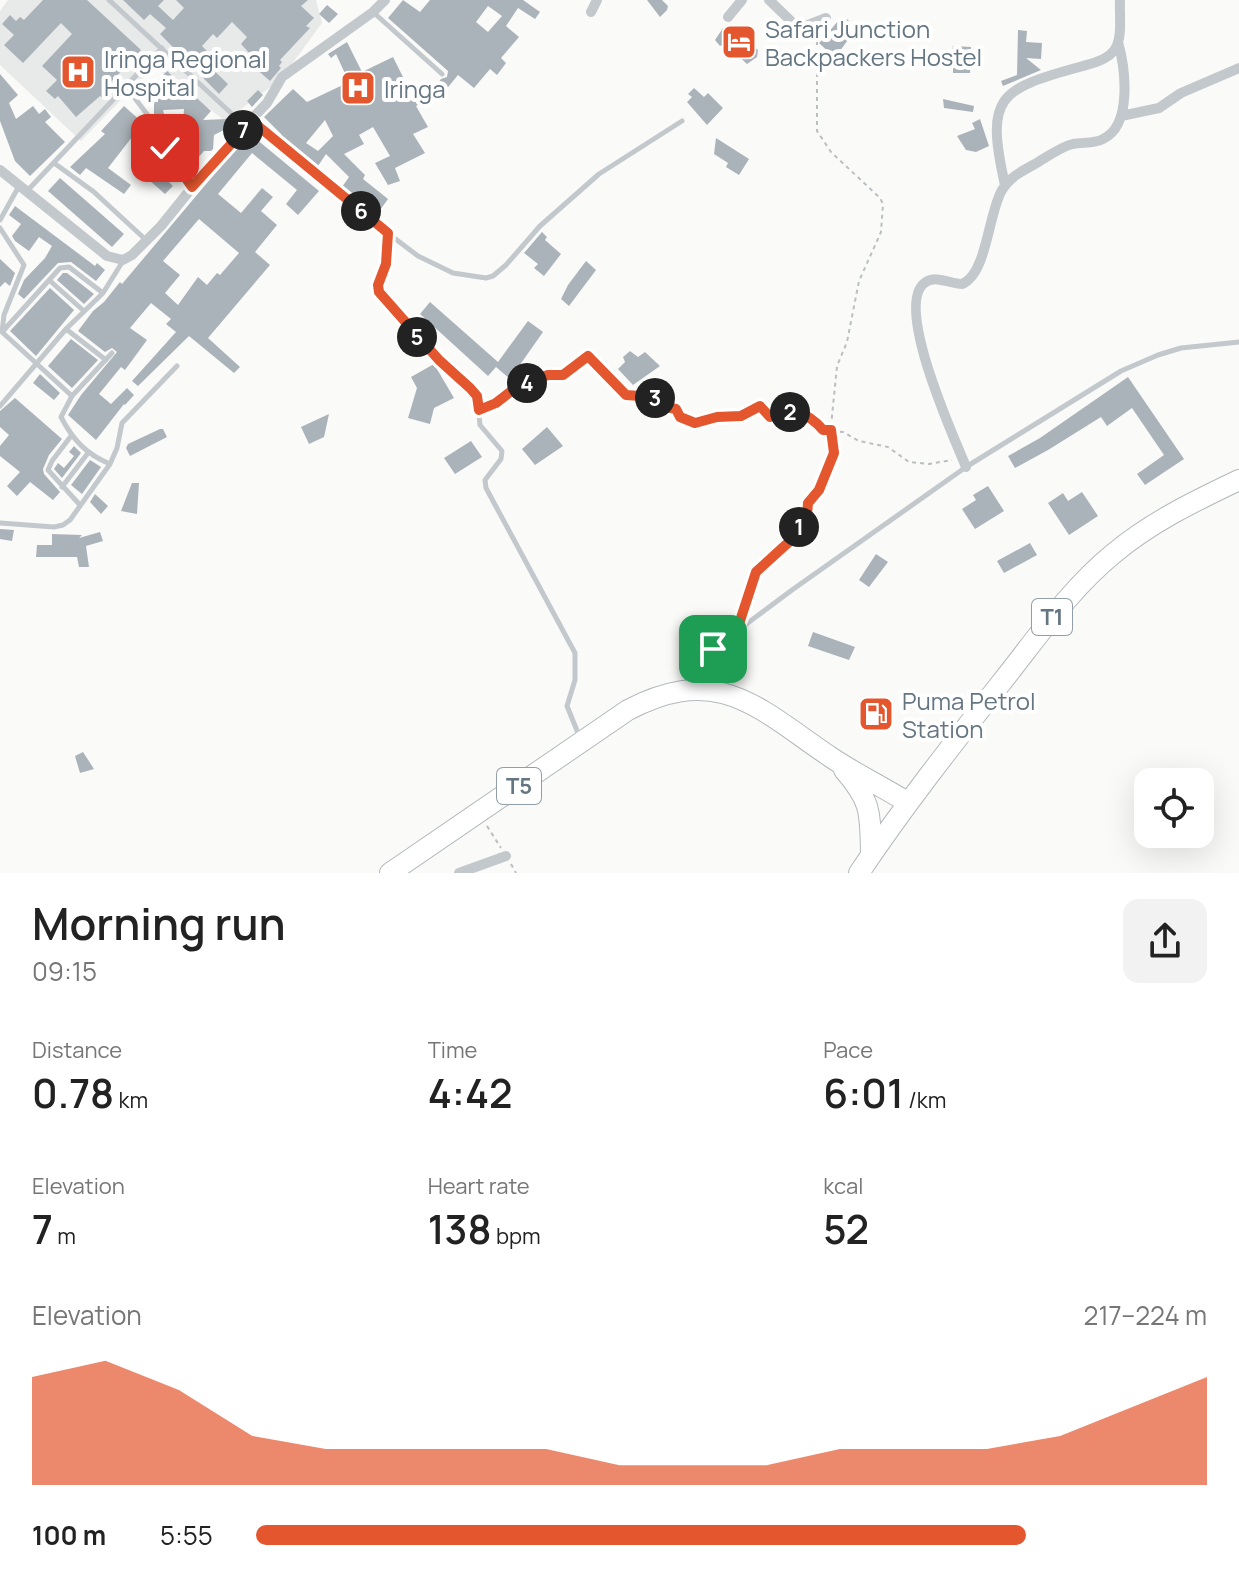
<!DOCTYPE html>
<meta charset="utf-8">
<style>
:root{--surface:#fff;--page:#f2f2f2;--text:#222;--muted:#767676;--accent:#e4572e}
body{margin:0;font-family:Manrope,sans-serif;background:var(--page);color:var(--text);height:100vh;display:flex;flex-direction:column;font-size:30px;white-space:nowrap}
*{box-sizing:border-box;margin:0}
p{font-size:26px;color:var(--muted)}
.icon{flex:none;width:44px;height:44px;fill:none;stroke:currentColor;stroke-width:2;stroke-linecap:round;stroke-linejoin:round}
.map{position:relative;height:873px;overflow:hidden}
.side{display:flex;flex-direction:column;background:var(--surface);flex:1}
.side>*{flex:none}
.tools{position:absolute;left:1134px;top:768px;display:grid;gap:16px}
.tools a{display:grid;place-items:center;width:80px;height:80px;border-radius:16px;background:var(--surface);box-shadow:0 8px 32px #0002;font-size:40px}
.pin{position:absolute;display:grid;place-items:center;width:68px;height:68px;color:#fff;margin:-34px;border-radius:16px;box-shadow:0 4px 12px #0006}
.km{position:absolute;width:40px;height:40px;margin:-20px;border-radius:50%;background:#222;color:#fff;font-size:22px;line-height:40px;text-align:center}
.round{display:grid;place-items:center;flex:none;width:84px;height:84px;border-radius:16px;background:var(--page)}
.head{display:flex;align-items:center;justify-content:space-between;height:136px;padding:0 32px}
h1{font-size:44px;font-weight:600;line-height:60px}
.figures{display:grid;grid-template-columns:repeat(3,1fr);gap:12px;height:136px;padding:8px 32px}
.figures div{display:grid;align-content:center}
.figures b{font-size:40px;font-weight:600}
.figures small{font-size:22px;font-weight:400}
.figures p{font-size:22px}
.chart{height:224px;padding:16px 32px}
.chart p{display:flex;justify-content:space-between}
.chart svg{width:100%;height:144px;margin-top:8px;fill:var(--accent);opacity:.7}
ul{padding:0 32px;list-style:none;font-size:26px}
li{display:grid;grid-template-columns:128px 96px 1fr;align-items:center;height:60px}
li i{height:20px;border-radius:10px;background:var(--accent)}
.map>svg:first-child{display:block}
.built{fill:#e8e9e9}
.building{fill:#aab3b9;fill-rule:evenodd}
.lines{fill:none;stroke-linecap:round;stroke-linejoin:round}
.highway-casing{stroke:#b4b9bd;stroke-width:22}
.path{stroke:#bbbfc2;stroke-width:2;stroke-dasharray:4 4;stroke-linecap:butt}
.lane{stroke:#c3c8cc;stroke-width:5}
.street{stroke:#c3c8cc;stroke-width:10}
.highway{stroke:#fff;stroke-width:20}
.route-casing{stroke:#fff;stroke-width:16}
.route{stroke:#e4572e;stroke-width:10}
.labels{text-anchor:middle;dominant-baseline:central;stroke-width:8;stroke-linejoin:round;paint-order:stroke}
.shield{fill:#fff;stroke:#939fa8;stroke-width:2}
.shield-label{font-size:22px;font-weight:bold;fill:#657683}
.poi-label{font-size:24px;fill:#657683;stroke:#fff;text-anchor:start}
</style>
<div class="map">
<svg width="1239" height="873" viewBox="0 0 1239 873">
<rect width="100%" height="100%" fill="#fafaf8"/>
<!-- built -->
<path class="built" d="M8 0H316L322 23 281 79 225 121 154 66 81 141 0 65V11Z"/>
<!-- building -->
<path class="building" d="M43 0H87L141 50 107 86 111 89 103 98 100 96 76 117 58 96 55 99 46 91 57 80 42 66 72 34 61 23 23 63 4 45 14 35 2 24 10 15 16 21 20 17 24 20Z
M123 0H164L158 6 173 20 184 8 176 0H308L301 6 314 18 306 26 310 28 280 60 282 62 279 66 281 68 270 81 246 60 251 55 241 44 247 37 232 22 217 38 213 34 202 46 208 52 202 59 228 84 219 94 160 34 166 28 150 14 144 20Z
M403 0 420 12 430 0H523L540 12 535 19 518 8 506 26 519 37 501 58 506 63 497 75 490 69 474 88 458 75 440 97 432 90 441 79 447 77 448 71 388 18ZM488 6 502 16 488 32 476 22Z
M647 0H662L668 6 667 10 660 17Z
M327 5 338 14 329 23 319 14Z
M847 19 855 27 852 34 835 58 819 43 839 20Z
M737 26 743 33 742 38 758 50 757 57 747 64 725 44 720 46 715 40 723 28Z
M1018 30 1027 31 1026 42 1042 43 1041 59 1026 58 1041 70 1003 86 1001 81 1017 75Z
M347 42 362 72 393 57 407 85 412 82 422 103 416 106 428 127 413 134 425 153 395 168 400 181 388 185 375 163 390 156 373 127 359 135 364 144 344 154 365 175 363 179 388 199 375 217 342 187 349 177 326 154 318 166 284 141 281 134 264 117 293 89 307 102 349 82 336 54 331 58 328 54ZM325 120 333 136 318 151 306 143Z
M953 46 971 47 970 73H953V64H949Z
M167 71 211 111 203 120 227 119 230 127 214 135 213 149 211 151H204L189 168 180 160 189 150 181 149 184 109 163 110 164 114H154V102H158V95L170 94 157 82Z
M0 74 18 95 9 103 16 119 33 106 39 114 45 109 51 117 45 122 65 142 30 176 15 161 0 121Z
M694 88 704 97 708 93 723 108 707 125 687 102 692 97 688 94Z
M258 90 263 95 252 107 247 101Z
M943 99 974 106 973 112 944 108Z
M124 106 143 123 108 168 131 185 124 194 86 168 80 175 70 167 105 134 101 131Z
M980 119 989 146 976 152 966 150 957 136 975 129 972 123Z
M249 133 319 191 298 215 286 204 297 190 252 153 218 194 241 213 262 188 273 197 261 211 277 225 255 252 270 265 208 338 240 367 234 373 189 336 138 386 132 381 176 332 166 324 171 319 151 303 130 328 147 340 125 370 121 367 99 394 111 404 127 388 134 395 125 405 124 404 96 440 68 415 81 395 117 352 112 348 105 352 78 331 93 311 104 302 120 282 122 284ZM199 219 239 253 220 275 217 273 207 285 198 277 178 305 165 293 180 275 163 261Z
M716 138 749 159 739 175 726 167 728 163 714 154Z
M157 146 162 153 156 159 172 174 167 180 173 186 165 194 140 172 151 160 147 157Z
M60 178 124 234 112 247 48 191Z
M15 206 95 266 97 263 105 270 96 281 71 262 58 263 24 299 18 294 24 280 45 258 52 246 39 237 29 251 15 241 12 236 21 224 9 215Z
M542 232 547 237 545 240 561 254 544 276 534 268 538 264 524 253Z
M0 259 15 273 10 286 5 282 0 287Z
M586 261 596 270 569 306 561 299 568 285Z
M63 273H67L94 294 84 304 57 280Z
M50 288 74 310 36 356 10 331Z
M430 302 498 362 528 321 543 332 510 379 496 367 488 376 420 314Z
M71 339 98 360 72 388 48 366Z
M630 351 638 357 645 352 660 366 633 385 618 369 625 362 623 357Z
M434 364 454 398 434 408 430 424 408 418 417 388 411 377Z
M40 374 60 393 54 400 33 383Z
M1128 377 1184 459 1145 485 1137 474 1164 455 1132 408 1107 426 1101 417 1048 450 1015 468 1008 456 1040 438Z
M15 398 62 439 49 455 43 469 44 474 60 492 53 500 30 482 17 496 7 486 20 472 0 456V446L9 435 0 427V411Z
M329 414 324 437 309 444 301 427Z
M547 427 563 446 535 465 522 449Z
M160 429H163L167 437 130 456 126 448 128 444Z
M471 441 482 457 455 474 444 458Z
M74 446 81 453 62 478 54 469 58 463 64 468 74 456 69 452Z
M90 460 101 467 82 494 71 485Z
M132 483H139L137 514 121 511Z
M988 486 1004 511 975 529 962 509 976 500 973 495Z
M1082 492 1098 516 1069 535 1048 503 1063 493 1068 501Z
M95 494 108 506 101 514 90 502Z
M0 529 14 530 12 541 0 539Z
M100 532 103 541 86 546 89 567H79L77 557H36L37 545H52V534L82 535 79 538Z
M1030 543 1037 555 1004 573 997 561Z
M876 554 888 562 869 587 859 580Z
M813 632 855 647 849 660 808 646Z
M83 752 94 769 80 773 75 756Z"/>
<g class="lines">
<defs>
<path id="highway" d="M844 770C872 802 870 813 871 853
M390 873 628 710C719 662 759 709 832 758 856 774 883 787 907 802
M859 873C903 807 952 745 1001 683 1037 638 1069 590 1113 554 1151 522 1195 501 1239 480"/>
</defs>
<!-- highway casing -->
<use href="#highway" class="highway-casing"/>
<!-- path -->
<path class="path" d="M487 407 519 385 548 375 567 373 588 356 626 395 654 397 667 407 676 409 680 417 695 423 710 418 741 416 760 406 770 417C795 411 805 410 823 430L843 432 859 441 888 447 909 462 929 464 952 460
M739 620 756 572 790 541 807 515 808 503 819 490 834 453 830 436 837 366 847 342 859 281 881 232 883 204 880 198 831 152 817 131V33
M487 826 501 848
M511 864 516 873"/>
<!-- lane -->
<path class="lane" d="M109 0 245 126
M373 12 442 74
M127 88 150 118 171 158 191 187
M252 121 373 222 418 256 453 273 486 278 493 276 506 265 540 226 599 174 682 121
M54 163 94 192 146 240
M27 191 162 48
M0 220 19 186
M0 228 24 265 4 315 2 332 72 396
M388 233 386 264 378 285 379 292 420 341 477 396 480 425 502 451 501 459 485 480 486 488 575 653V680L567 706 580 738
M49 280 84 311
M66 329 106 360
M3 331 60 268 69 267 103 293
M0 406 66 329 103 293 123 261
M71 436 52 461 48 470 80 505
M110 464C86 454 73 440 61 417L72 396 112 353
M62 487 88 453
M0 523 54 527 63 525 70 520 110 464 117 448 122 423 177 366
M696 687 706 658 713 649 792 590 966 467 1121 371 1158 355 1181 348 1239 342"/>
<!-- street -->
<path class="street" d="M769 0 792 22 803 27 826 18
M591 12 597 0
M728 17 742 0
M1121 116 1159 108 1181 93 1239 68
M0 170 107 256 123 260 132 255 161 226 224 148 267 103 282 77 373 12 385 0
M1005 185C985 96 998 89 1083 66 1094 63 1109 59 1115 49 1123 37 1119 14 1120 0
M966 467C954 437 892 302 926 282 936 275 951 284 962 284 987 274 988 214 1002 190 1010 177 1022 171 1035 164 1047 157 1060 147 1073 144 1083 142 1094 144 1103 139 1133 125 1125 67 1118 42
M459 873 506 856"/>
<!-- highway -->
<use href="#highway" class="highway"/>
</g>
<g class="lines">
<defs>
<path id="route" d="M165 148 192 187 252 121 388 233 386 264 378 285 379 292 439 360 470 388 477 396 479 410 496 403 519 385 548 375H563L588 356 626 395 654 397 667 407 676 409 680 417 695 423 717 417 741 416 760 406 770 417C795 411 806 410 823 430H831L834 453 819 490 808 503 807 515 790 541 756 572 736 633 713 649"/>
</defs>
<!-- route casing -->
<use href="#route" class="route-casing"/>
<!-- route -->
<use href="#route" class="route"/>
</g>
<!-- icons -->
<defs>
<symbol id="hotel-square" viewBox="-11 -11 22 22"><rect x="-9" y="-9" width="18" height="18" rx="4" fill="#e4572e" stroke="#fff"/><path d="M-6-4.5h1.5V1H6V5H4.5V3h-9V5H-6ZM-4 0a1.8 1.8 0 1 1 3.6 0ZM.5 0V-2.5h3Q6-2.5 6 0Z" fill="#fff"/></symbol>
<symbol id="hospital-square" viewBox="-11 -11 22 22"><rect x="-9" y="-9" width="18" height="18" rx="4" fill="#e4572e" stroke="#fff"/><path d="M-5-5h3v3.5h4V-5h3V5h-3V1.5h-4V5h-3Z" fill="#fff"/></symbol>
<symbol id="fuel-square" viewBox="-11 -11 22 22"><rect x="-9" y="-9" width="18" height="18" rx="4" fill="#e4572e" stroke="#fff"/><path d="M-5.5-6h7V0h2V4h1.3V-2.5L3-4.5l.8-.8L6-3V5H2.5V1h-1V6h-7ZM-4.2-4.7v3.2H.2V-4.7Z" fill="#fff"/></symbol>
</defs>
<g fill-rule="evenodd">
<use href="#hotel-square" x="719" y="22" width="40" height="40"/>
<use href="#hospital-square" x="58" y="52" width="40" height="40"/>
<use href="#hospital-square" x="338" y="68" width="40" height="40"/>
<use href="#fuel-square" x="856" y="694" width="40" height="40"/>
</g>
<g class="labels">
<!-- shield labels -->
<g class="shield">
<rect x="1032" y="599" width="40" height="36" rx="6"/>
<rect x="497" y="768" width="44" height="36" rx="6"/>
</g>
<g class="shield-label">
<text x="1052" y="617">T1</text>
<text x="519" y="786">T5</text>
</g>
<!-- poi labels -->
<g class="poi-label">
<text x="765" y="28">Safari Junction<tspan x="765" dy="28">Backpackers Hostel</tspan></text>
<text x="104" y="58">Iringa Regional<tspan x="104" dy="28">Hospital</tspan></text>
<text x="384" y="88">Iringa</text>
<text x="902" y="700">Puma Petrol<tspan x="902" dy="28">Station</tspan></text>
</g>
</g>
</svg>
<div class="tools">
<a><svg class="icon" aria-label="locate" viewBox="0 0 24 24"><circle cx="12" cy="12" r="6"/><path d="M12 2v4M12 18v4M2 12h4M18 12h4"/></svg></a>
</div>
<div class="pin" style="left:713px;top:649px;background:#1e9e55"><svg class="icon" aria-label="arrive" viewBox="0 0 24 24"><path d="M6 21V4h12l-3 4 3 4H6"/></svg></div>
<div class="pin" style="left:165px;top:148px;background:#d93025"><svg class="icon" aria-label="check" viewBox="0 0 24 24"><path d="M5 12l5 5 9-10"/></svg></div>
<b class="km" style="left:799px;top:527px">1</b>
<b class="km" style="left:790px;top:412px">2</b>
<b class="km" style="left:655px;top:398px">3</b>
<b class="km" style="left:527px;top:383px">4</b>
<b class="km" style="left:417px;top:337px">5</b>
<b class="km" style="left:361px;top:211px">6</b>
<b class="km" style="left:243px;top:130px">7</b>
</div>
<section class="side">
<div class="head"><div><h1>Morning run</h1><p>09:15</p></div><a class="round"><svg class="icon" aria-label="share" viewBox="0 0 24 24"><path d="M12 15V3M7 8l5-5 5 5M5 13v7h14v-7"/></svg></a></div>
<div class="figures">
<div><p>Distance</p><b>0.78<small> km</small></b></div>
<div><p>Time</p><b>4:42</b></div>
<div><p>Pace</p><b>6:01<small> /km</small></b></div>
</div>
<div class="figures">
<div><p>Elevation</p><b>7<small> m</small></b></div>
<div><p>Heart rate</p><b>138<small> bpm</small></b></div>
<div><p>kcal</p><b>52</b></div>
</div>
<div class="chart"><p><span>Elevation</span>217–224 m</p>
<svg viewBox="0 0 160 44" preserveAspectRatio="none"><path d="M0 44V11L10 6L20 15L30 29L40 33L50 33L60 33L70 33L80 38L90 38L100 38L110 33L120 33L130 33L140 29L150 20L160 11V44z"/></svg>
</div>
<ul>
<li><b>100 m</b>5:55<i style="width:81%"></i></li>
</ul>
</section>
